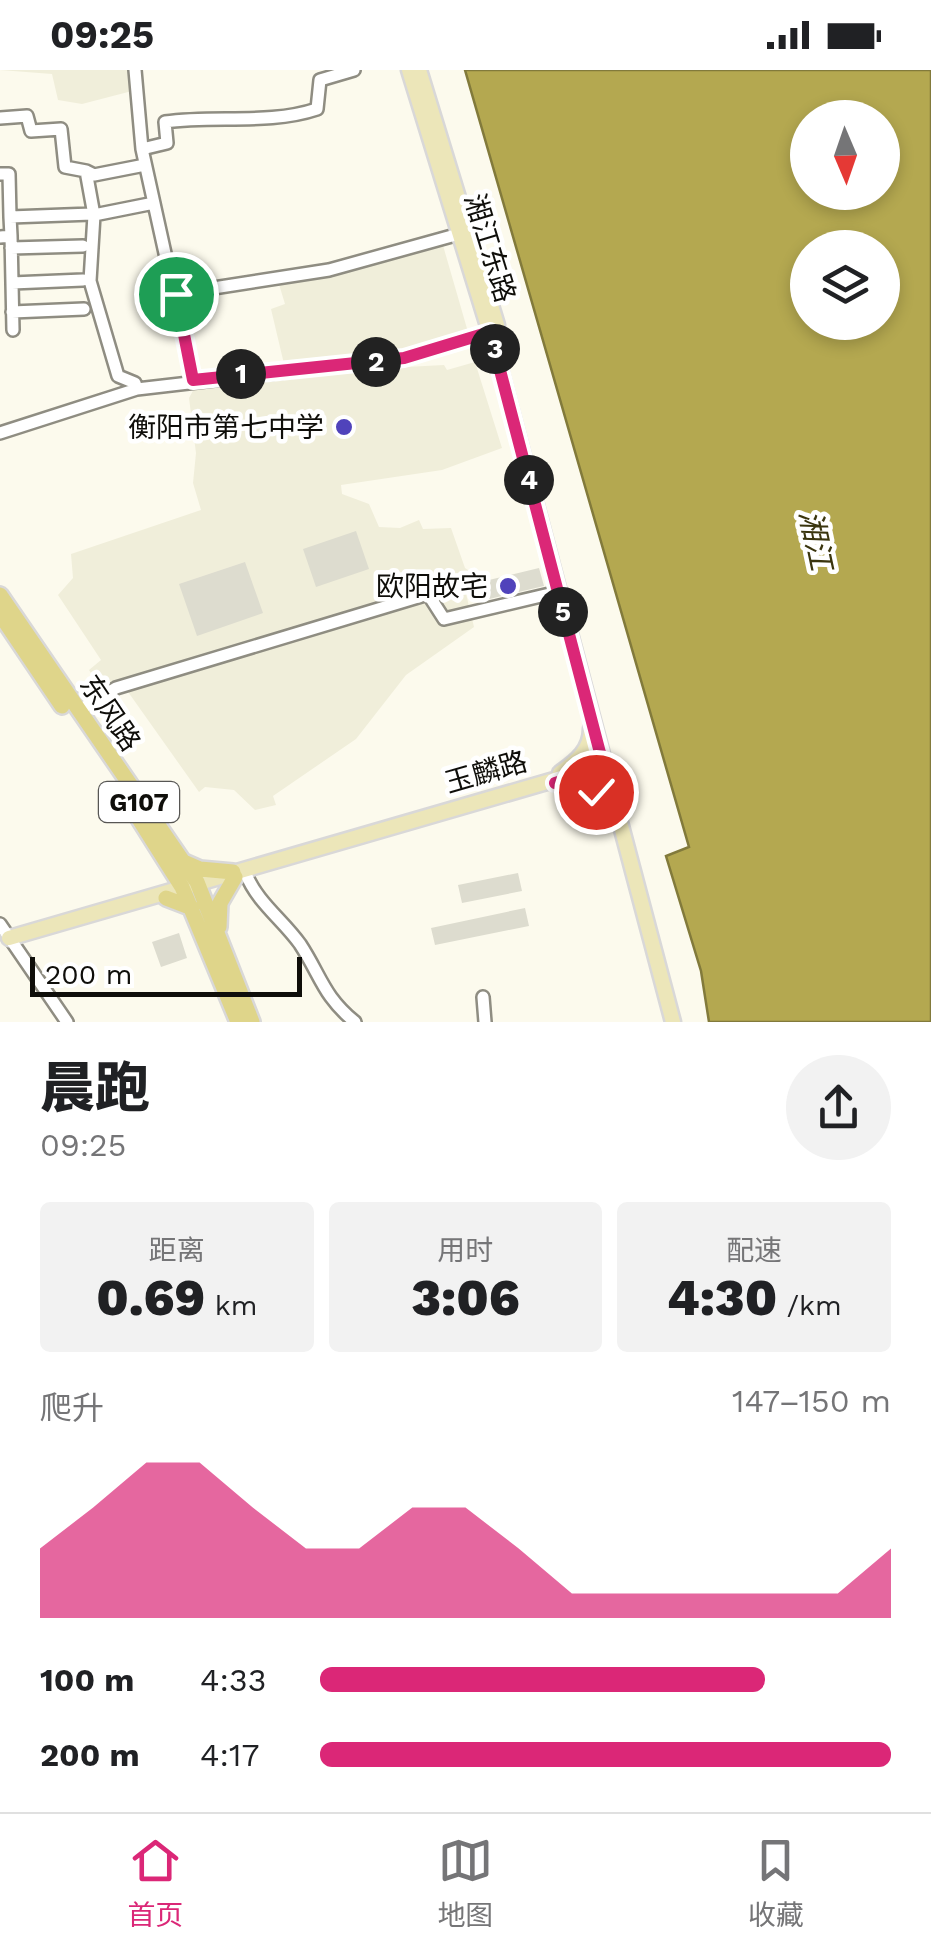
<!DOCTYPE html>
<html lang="zh">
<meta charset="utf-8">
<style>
:root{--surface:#fff;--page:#f2f2f2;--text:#202124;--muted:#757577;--line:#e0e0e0;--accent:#db2777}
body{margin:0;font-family:"Work Sans","Noto Sans SC",sans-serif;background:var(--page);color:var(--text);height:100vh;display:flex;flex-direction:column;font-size:38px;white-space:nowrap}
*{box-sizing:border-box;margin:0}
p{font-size:32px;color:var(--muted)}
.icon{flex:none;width:55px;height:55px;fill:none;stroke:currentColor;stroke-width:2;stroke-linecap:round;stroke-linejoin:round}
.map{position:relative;height:952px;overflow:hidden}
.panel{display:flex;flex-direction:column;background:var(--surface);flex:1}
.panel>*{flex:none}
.needle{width:65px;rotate:178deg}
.controls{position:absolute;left:790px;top:30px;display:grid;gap:20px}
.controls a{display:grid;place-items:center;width:110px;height:110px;border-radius:50%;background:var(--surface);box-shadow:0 5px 15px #0003;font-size:50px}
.scale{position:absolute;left:30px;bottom:25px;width:272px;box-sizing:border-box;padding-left:10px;border:5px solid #0f0e0a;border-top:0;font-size:28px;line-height:35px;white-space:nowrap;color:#0f0e0a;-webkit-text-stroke:8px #fff;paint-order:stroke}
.pin{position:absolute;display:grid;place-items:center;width:85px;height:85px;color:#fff;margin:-42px;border:5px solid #fff;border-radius:50%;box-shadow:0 2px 10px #0007}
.km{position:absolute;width:50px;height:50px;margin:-25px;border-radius:50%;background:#222;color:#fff;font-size:28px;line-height:50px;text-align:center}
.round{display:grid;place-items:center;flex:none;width:105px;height:105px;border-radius:52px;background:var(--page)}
.overview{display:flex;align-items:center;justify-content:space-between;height:170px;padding:0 40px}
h1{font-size:55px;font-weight:800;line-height:75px}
.metrics{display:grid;grid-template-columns:repeat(3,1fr);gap:15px;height:170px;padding:10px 40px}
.metrics div{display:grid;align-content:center;border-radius:10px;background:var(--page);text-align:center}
.metrics b{font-size:50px;font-weight:800}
.metrics small{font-size:28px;font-weight:400}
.metrics p{font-size:28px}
.chart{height:280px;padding:20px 40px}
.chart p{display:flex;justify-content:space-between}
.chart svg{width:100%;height:180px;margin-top:10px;fill:var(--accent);opacity:.7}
ul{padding:0 40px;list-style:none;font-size:32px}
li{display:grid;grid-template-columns:160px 120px 1fr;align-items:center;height:75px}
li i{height:25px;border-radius:12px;background:var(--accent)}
.status{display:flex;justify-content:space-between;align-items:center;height:70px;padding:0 50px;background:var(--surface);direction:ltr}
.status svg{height:28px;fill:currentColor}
.menu{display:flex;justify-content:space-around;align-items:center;height:140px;border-top:2px solid var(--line);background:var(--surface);font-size:28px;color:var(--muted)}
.menu a{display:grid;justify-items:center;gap:5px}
.menu .active{color:var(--accent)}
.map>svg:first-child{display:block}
.built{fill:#f0eeda}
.water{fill:#b4a850;stroke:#827a3b;stroke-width:2.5;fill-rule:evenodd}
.building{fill:#dddccf}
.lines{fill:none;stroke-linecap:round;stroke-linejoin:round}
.minor-casing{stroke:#8f8d82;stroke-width:16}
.major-casing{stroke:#d9d8d8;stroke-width:19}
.highway-casing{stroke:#d9d8d8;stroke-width:20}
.minor{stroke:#fff;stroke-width:11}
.major{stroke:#ece6b9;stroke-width:14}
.highway{stroke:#dfd58a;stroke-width:15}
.route-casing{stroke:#fff;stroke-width:20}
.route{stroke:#db2777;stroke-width:12}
.poi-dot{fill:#5043bb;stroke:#fff;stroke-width:4}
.labels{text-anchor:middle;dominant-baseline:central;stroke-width:9;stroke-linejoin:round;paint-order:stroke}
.shield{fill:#fff;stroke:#575654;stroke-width:2.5}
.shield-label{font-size:25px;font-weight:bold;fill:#0f0e0a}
.street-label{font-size:28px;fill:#0f0e0a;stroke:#fff}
.poi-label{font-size:28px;fill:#0f0e0a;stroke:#fff;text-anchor:end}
.water-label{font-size:30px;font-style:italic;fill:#3a350e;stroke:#fff}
</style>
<div class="status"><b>09:25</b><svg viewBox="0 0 49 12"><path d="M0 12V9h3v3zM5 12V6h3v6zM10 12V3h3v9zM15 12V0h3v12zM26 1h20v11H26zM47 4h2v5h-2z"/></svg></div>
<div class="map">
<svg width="931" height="952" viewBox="0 0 931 952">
<rect width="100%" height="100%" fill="#fcfaed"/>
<!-- built -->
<path class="built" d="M0 0H129L132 21 82 34 58 30 52 4Z
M442 172 468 262 403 282 341 293 284 294 271 239 285 234 278 211Z
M475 292 502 378 442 400 341 415 342 424 369 434 379 457 400 458 419 450 423 459 451 458 465 498 471 502 462 507 474 557 406 605 356 669 273 726 276 735 255 740 234 720 205 717 199 722 126 619 108 628 89 600 101 590 58 525 73 508 71 484 201 440 193 413 196 383 189 328 195 317 273 304 444 295 447 300Z"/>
<!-- water -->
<path class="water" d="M465 0H931V952H709L701 901 666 786 689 777ZM808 48H882V122H808ZM808 178H882V252H808Z"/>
<!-- building -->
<path class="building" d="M356 461 369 499 316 517 303 479Z
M245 492 263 543 197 566 179 514Z
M539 498 544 516 477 532 472 514Z
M518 803 522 821 462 833 458 815Z
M525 838 529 856 435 875 431 858Z
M179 863 187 888 161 897 152 872Z"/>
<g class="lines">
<defs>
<path id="minor" d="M135 0 142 79 193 310
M0 48 27 46 31 61 61 59 65 97 86 101 94 145 90 211 118 306 135 313 137 319
M142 79 167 73 165 52C216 45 269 55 317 39L320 10 354 0
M86 101 94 105 145 95
M0 104H9L10 147
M94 145 154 133
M11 166 13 260
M0 167 11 166 10 147 92 144
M11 178 83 176
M12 213 83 210
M175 224 329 200 459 164
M12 242 84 239
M0 363 137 319 404 288 489 262
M78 641 116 618 428 524 444 549 558 522
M246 804C257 832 283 850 300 874 321 906 323 926 355 952
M0 854 67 952
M483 927 485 952"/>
<path id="major" d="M409 0 492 269 673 952
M419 0 497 255
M560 703C577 691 591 680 591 658
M555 713C582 714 597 719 612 743
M9 868 609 694"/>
<path id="highway" d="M0 525 197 812 252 952
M0 544 62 636
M134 741 182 817 238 952
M184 792 200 799 233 802
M166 828 192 838
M219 857 220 833 235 807"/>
</defs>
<!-- minor casing -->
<use href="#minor" class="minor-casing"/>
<!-- major casing -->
<use href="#major" class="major-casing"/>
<!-- highway casing -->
<use href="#highway" class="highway-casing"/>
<!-- minor -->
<use href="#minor" class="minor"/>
<!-- major -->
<use href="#major" class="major"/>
<!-- highway -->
<use href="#highway" class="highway"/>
</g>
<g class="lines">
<defs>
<path id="route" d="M176 224 193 310 404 288 490 262 604 698 555 713 580 714 596 722"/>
</defs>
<!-- route casing -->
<use href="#route" class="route-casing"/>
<!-- route -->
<use href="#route" class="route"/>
</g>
<!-- markers -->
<g class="poi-dot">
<circle cx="344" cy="357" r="10"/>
<circle cx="508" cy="516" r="10"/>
</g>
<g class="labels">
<!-- shield labels -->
<rect class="shield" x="99" y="712" width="80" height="40" rx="8"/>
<g class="shield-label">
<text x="139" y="732">G107</text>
</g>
<!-- street labels -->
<g class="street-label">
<text transform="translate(490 178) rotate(73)">湘江东路</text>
<text transform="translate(110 643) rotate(56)">东风路</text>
<text transform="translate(486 702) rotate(-16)">玉麟路</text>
</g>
<!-- poi labels -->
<g class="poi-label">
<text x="324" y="357">衡阳市第七中学</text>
<text x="488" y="516">欧阳故宅</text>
</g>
<!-- water labels -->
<g class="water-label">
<text transform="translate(816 470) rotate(78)">湘江</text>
</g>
</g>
</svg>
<div class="controls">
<a><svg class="needle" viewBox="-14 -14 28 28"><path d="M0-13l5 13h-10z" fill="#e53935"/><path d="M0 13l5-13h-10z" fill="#757577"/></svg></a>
<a><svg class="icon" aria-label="layers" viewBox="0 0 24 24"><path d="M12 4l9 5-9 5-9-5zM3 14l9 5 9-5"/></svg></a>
</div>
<div class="scale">200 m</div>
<div class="pin" style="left:176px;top:224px;background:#1e9e55"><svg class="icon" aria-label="arrive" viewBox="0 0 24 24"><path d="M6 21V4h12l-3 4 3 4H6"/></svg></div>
<div class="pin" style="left:596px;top:722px;background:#d93025"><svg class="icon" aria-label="check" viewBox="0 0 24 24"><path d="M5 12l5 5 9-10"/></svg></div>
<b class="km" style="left:241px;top:304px">1</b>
<b class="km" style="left:376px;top:292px">2</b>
<b class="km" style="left:495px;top:279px">3</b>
<b class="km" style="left:529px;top:410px">4</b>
<b class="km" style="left:563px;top:542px">5</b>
</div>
<section class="panel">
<div class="overview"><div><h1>晨跑</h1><p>09:25</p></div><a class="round"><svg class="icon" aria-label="share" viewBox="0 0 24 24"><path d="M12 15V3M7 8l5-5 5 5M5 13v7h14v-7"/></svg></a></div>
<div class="metrics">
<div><p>距离</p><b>0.69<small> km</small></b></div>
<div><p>用时</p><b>3:06</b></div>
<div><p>配速</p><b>4:30<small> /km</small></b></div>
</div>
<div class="chart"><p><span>爬升</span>147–150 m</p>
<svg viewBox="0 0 160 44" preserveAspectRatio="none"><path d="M0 44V27L10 17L20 6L30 6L40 17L50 27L60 27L70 17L80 17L90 27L100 38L110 38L120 38L130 38L140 38L150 38L160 27V44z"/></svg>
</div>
<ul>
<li><b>100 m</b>4:33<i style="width:78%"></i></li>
<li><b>200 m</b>4:17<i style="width:100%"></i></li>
</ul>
</section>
<nav class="menu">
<a class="active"><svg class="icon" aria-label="home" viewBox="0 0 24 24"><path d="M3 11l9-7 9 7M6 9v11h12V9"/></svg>首页</a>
<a><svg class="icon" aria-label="map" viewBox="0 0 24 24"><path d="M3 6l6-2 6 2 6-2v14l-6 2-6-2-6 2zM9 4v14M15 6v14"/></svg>地图</a>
<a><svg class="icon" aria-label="saved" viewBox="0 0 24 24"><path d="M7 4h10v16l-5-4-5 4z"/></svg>收藏</a>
</nav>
